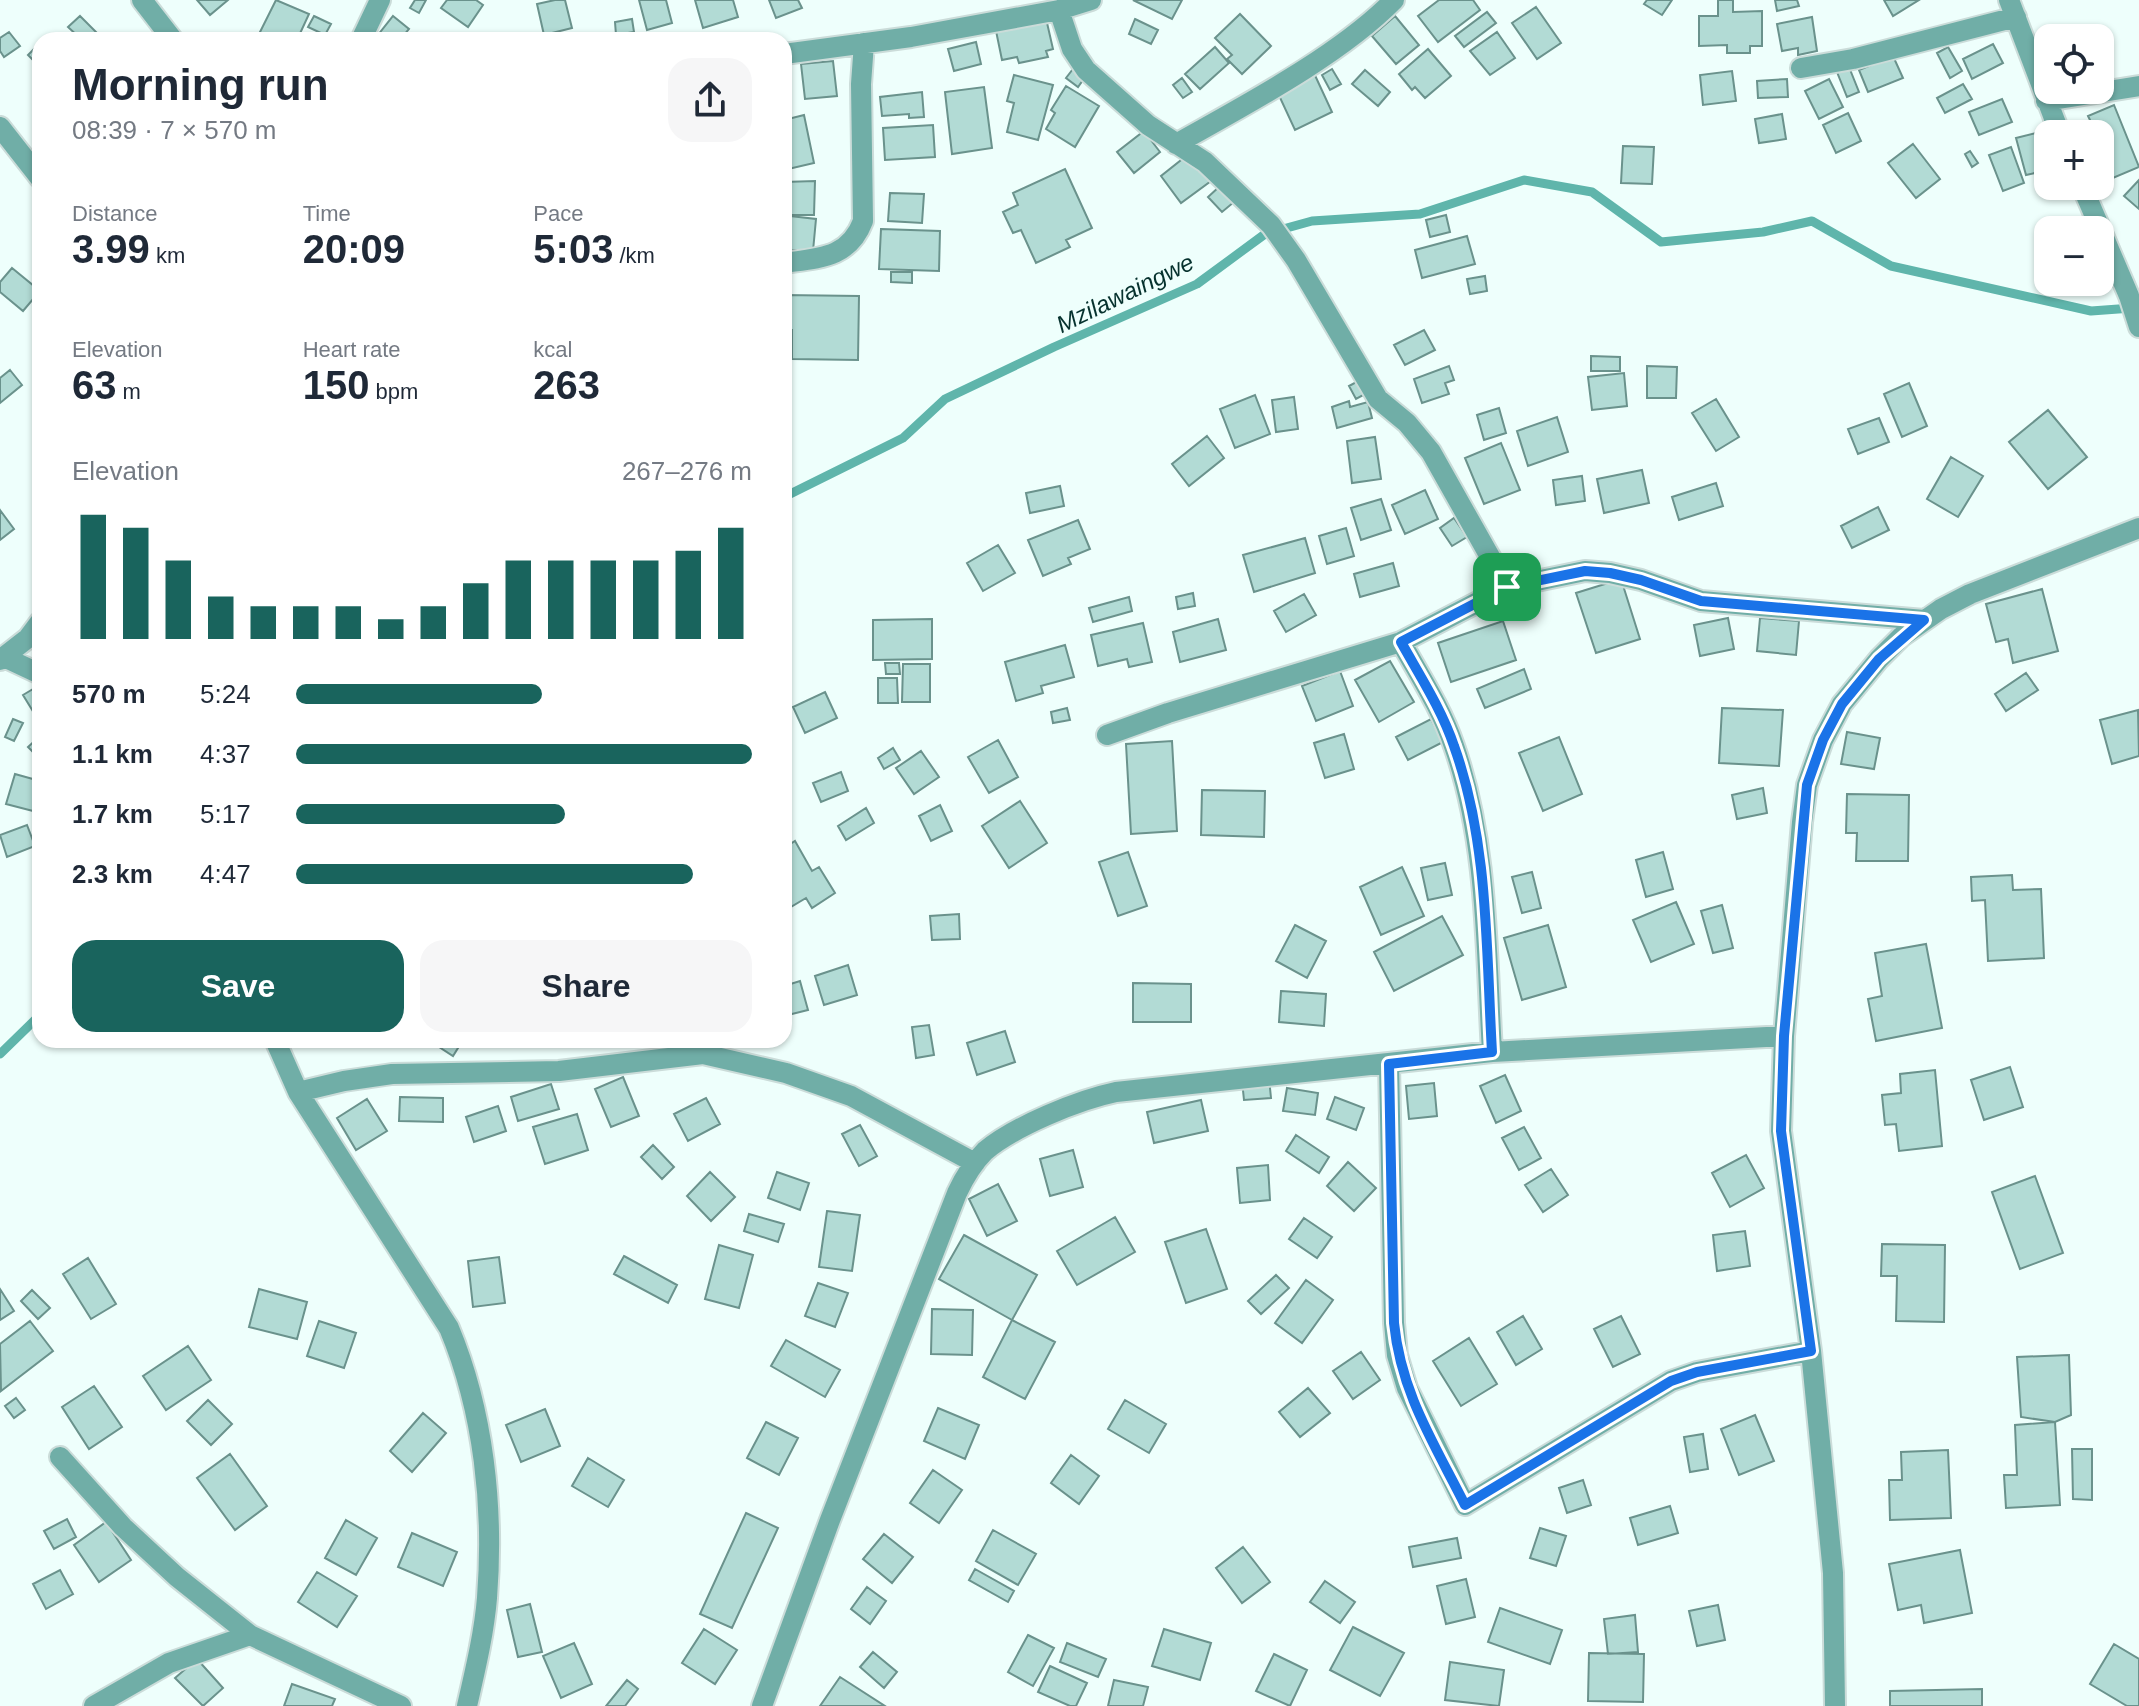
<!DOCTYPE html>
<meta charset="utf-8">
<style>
:root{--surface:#fff;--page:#f6f6f7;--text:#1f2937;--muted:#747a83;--accent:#19645d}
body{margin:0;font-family:Helvetica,sans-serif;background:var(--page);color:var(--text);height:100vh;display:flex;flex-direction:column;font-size:30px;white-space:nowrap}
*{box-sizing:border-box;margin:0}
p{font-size:26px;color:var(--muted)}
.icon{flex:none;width:44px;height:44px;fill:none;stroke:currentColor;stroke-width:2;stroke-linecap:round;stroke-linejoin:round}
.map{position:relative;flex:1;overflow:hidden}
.details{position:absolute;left:32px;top:32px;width:760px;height:1016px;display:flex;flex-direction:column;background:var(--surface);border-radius:24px;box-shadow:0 2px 6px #0004}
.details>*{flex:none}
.buttons{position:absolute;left:2034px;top:24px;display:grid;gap:16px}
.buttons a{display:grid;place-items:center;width:80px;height:80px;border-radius:16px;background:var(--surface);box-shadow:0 2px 6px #0004;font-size:40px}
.pin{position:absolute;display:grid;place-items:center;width:68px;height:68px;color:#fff;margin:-34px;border-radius:16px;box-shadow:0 4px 12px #0006}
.round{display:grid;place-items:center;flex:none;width:84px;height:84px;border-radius:24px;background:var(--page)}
.overview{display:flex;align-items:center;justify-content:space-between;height:136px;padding:0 40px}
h1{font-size:44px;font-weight:600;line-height:60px}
.stats{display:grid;grid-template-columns:repeat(3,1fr);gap:12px;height:136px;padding:8px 40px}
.stats div{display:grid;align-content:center}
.stats b{font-size:40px;font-weight:600}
.stats small{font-size:22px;font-weight:400}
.stats p{font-size:22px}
.chart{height:224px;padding:16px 40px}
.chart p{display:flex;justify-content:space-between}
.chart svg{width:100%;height:144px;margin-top:8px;stroke:var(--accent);stroke-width:6}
.action{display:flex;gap:16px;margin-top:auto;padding:16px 40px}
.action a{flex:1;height:92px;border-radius:24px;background:var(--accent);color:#fff;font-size:32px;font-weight:600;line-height:92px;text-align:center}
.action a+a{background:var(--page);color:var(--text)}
ul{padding:0 40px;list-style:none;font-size:26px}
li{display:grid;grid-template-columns:128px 96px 1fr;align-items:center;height:60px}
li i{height:20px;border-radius:10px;background:var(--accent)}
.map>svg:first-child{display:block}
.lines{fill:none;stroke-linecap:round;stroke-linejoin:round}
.stream{stroke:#5fb5ab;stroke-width:9}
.building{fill:#b2dbd5;stroke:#6a928c;stroke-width:2}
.street-casing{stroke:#cbdcd9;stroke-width:24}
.street{stroke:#70aea7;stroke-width:20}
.route-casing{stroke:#fff;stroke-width:16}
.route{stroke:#1a73e8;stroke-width:10}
.labels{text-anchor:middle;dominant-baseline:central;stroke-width:7;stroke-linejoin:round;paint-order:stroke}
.water-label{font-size:24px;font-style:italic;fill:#06322e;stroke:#eefffc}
</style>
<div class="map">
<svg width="2139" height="1706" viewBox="0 0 2139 1706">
<rect width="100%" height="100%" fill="#eefffc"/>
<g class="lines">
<!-- stream -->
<path class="stream" d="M784 497 903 438 945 399 1054 347 1197 284 1265 234 1312 221 1420 214 1524 180 1592 192 1661 242 1763 232 1812 221 1891 266 2091 311 2132 308
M0 1054 40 1015"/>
</g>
<!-- building -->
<path class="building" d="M197 0H228L210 15Z
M276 0 309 14 297 40H256Z
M415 0H426L419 13 410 8Z
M447 0H476L483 5 468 27 441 8Z
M555 0H565L572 28 544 35 537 4Z
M639 0H666L672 23 647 30Z
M695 0H733L738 17 703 28Z
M769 0H798L802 8 776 18Z
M1133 0H1182L1172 19Z
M1439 0H1473L1480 10 1438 42 1418 16Z
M1647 0H1672L1662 15 1644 4Z
M1718 0H1733V12L1762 11V46H1750V53H1727V45L1699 46V16H1718Z
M1775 0H1797L1799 6 1777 11Z
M1884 0H1919L1893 16Z
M1536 7 1561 43 1537 59 1512 23Z
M1487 12 1496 23 1464 47 1455 36Z
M1045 14 1053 49 1046 51 1048 57 1019 63 1017 57 1002 60 995 26Z
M1240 14 1271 46 1242 74 1227 59 1232 55 1215 38Z
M80 16 96 32 88 40H82L68 27Z
M314 16 331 24 325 35 308 27Z
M393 16 409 29 400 40H374Z
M1395 16 1419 45 1396 64 1372 36Z
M1812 17 1817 51 1798 55V48L1782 51 1777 24Z
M632 19 634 32 616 35 615 22Z
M1135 19 1158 30 1151 44 1129 34Z
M9 32 20 46 4 57 0 51V38Z
M1497 32 1515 58 1490 75 1470 51Z
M976 42 981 64 954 71 948 49Z
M40 43V67L28 55Z
M1993 44 2003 63 1972 79 1963 59Z
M1215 47 1229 63 1200 89 1185 74Z
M1948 47 1962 71 1950 78 1937 53Z
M1428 49 1451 76 1425 98 1415 87 1412 90 1399 74Z
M1893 56 1903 78 1868 92 1859 70Z
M833 61 837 96 805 99 801 64Z
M1076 65 1088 73 1078 87 1066 78Z
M1849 67 1859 92 1847 97 1837 72Z
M1332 69 1341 84 1330 90 1322 75Z
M1365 70 1390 92 1378 106 1352 84Z
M1313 71 1332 112 1295 130 1276 89Z
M1732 71 1736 101 1703 105 1700 75Z
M1014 75 1053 85 1038 140 1007 132 1014 103 1007 101Z
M1182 78 1192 92 1183 98 1173 85Z
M1787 79 1788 97 1758 98 1757 81Z
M1829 79 1843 107 1819 119 1805 91Z
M1963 84 1972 99 1945 113 1937 98Z
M1066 86 1099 106 1075 147 1046 129 1055 113 1051 110Z
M984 87 992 148 952 154 945 92Z
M922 92 924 117 909 118V114L882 116 880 97Z
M2002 99 2012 122 1979 135 1969 112Z
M2114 105 2139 167 2101 183 2100 134H2087L2084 125 2091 122 2088 116Z
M1848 113 1861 141 1836 153 1823 125Z
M1782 114 1786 139 1759 143 1755 119Z
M804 115 814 163 784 170V120Z
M933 125 935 157 885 160 883 128Z
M1144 131 1160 152 1134 173 1117 152Z
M2040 132 2048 170 2026 175 2016 138Z
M1913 144 1940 179 1916 198 1888 163Z
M1623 146 1654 147 1652 184 1621 183Z
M2011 147 2024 183 2003 191 1989 155Z
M1970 151 1978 163 1972 167 1965 154Z
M1190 153 1211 181 1181 203 1161 176Z
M1065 169 1092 228 1066 240 1070 247 1036 263 1021 230 1013 233 1003 212 1018 205 1013 193Z
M2139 180V209L2124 196Z
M815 181 814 215H784V182Z
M1220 186 1234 202 1222 212 1208 197Z
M890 193 924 194 922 223 888 221Z
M1446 215 1450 232 1430 237 1426 220Z
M790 216 816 219 813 251 788 250Z
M881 229 940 231 939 271 879 269Z
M1467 236 1475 264 1422 278 1415 250Z
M12 268 40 291 23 311 0 292V282Z
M891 272H912V283L891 282Z
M1485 276 1487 291 1470 294 1467 279Z
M784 295 859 296 858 360 792 359V330H784Z
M1424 330 1435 350 1405 365 1394 345Z
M1591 356 1620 357V371H1591Z
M1449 366 1454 380 1445 383 1449 394 1422 403 1414 379Z
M1647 366 1677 367 1676 398H1647Z
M10 370 22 385 0 403V378Z
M1624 373 1627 406 1592 410 1588 377Z
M1360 380 1367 393 1356 399 1349 386Z
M1909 383 1927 426 1902 437 1884 394Z
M1255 395 1270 434 1235 448 1220 409Z
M1294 397 1298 429 1276 432 1272 400Z
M1716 399 1739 437 1716 451 1692 413Z
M1349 401 1350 407 1368 402 1372 418 1337 428 1332 407Z
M1499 408 1506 433 1484 440 1477 415Z
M2048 410 2087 457 2048 489 2009 442Z
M1557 417 1568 452 1528 466 1517 431Z
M1879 418 1889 442 1858 454 1848 429Z
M1207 436 1224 458 1189 486 1172 464Z
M1375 437 1381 479 1352 483 1347 441Z
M1501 443 1520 490 1484 504 1465 458Z
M1951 457 1983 476 1958 517 1927 499Z
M1642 470 1649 503 1604 513 1597 479Z
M1582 476 1585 501 1556 505 1553 480Z
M1716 483 1723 506 1679 520 1672 497Z
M1060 486 1064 506 1030 513 1026 493Z
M1425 490 1438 519 1405 534 1392 505Z
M1381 499 1391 530 1361 540 1351 508Z
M1878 507 1889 530 1852 548 1841 526Z
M0 510 14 529 0 540Z
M1454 518 1467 537 1452 546 1440 528Z
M1078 520 1090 549 1068 558 1071 564 1043 576 1028 540Z
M1346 528 1354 556 1327 564 1319 536Z
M1305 538 1315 573 1254 592 1243 555Z
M998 545 1015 573 983 591 967 563Z
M1393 563 1399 586 1360 597 1354 574Z
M1621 579 1640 639 1596 653 1576 593Z
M2042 589 2058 651 2013 663 2008 639 1996 642 1986 604Z
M1193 593 1195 606 1178 609 1176 597Z
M1304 594 1316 615 1286 632 1274 611Z
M1129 597 1132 611 1093 622 1089 608Z
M1728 618 1734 649 1700 656 1694 625Z
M1760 618 1799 621 1796 655 1757 651Z
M932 619V659L873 660V620Z
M1218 619 1226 650 1180 662 1173 632Z
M1503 621 1516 660 1451 682 1438 643Z
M1143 623 1152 662 1129 667 1127 659 1098 666 1091 635Z
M1065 645 1074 677 1041 686 1043 693 1016 701 1005 662Z
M1390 661 1414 702 1379 722 1355 680Z
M885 663H899L900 674H886Z
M903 664H930V702H902Z
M1524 669 1531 689 1485 708 1477 689Z
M1340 671 1353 706 1316 721 1302 686Z
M2026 673 2038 690 2006 711 1995 694Z
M878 678H897L898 703H878Z
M33 689 40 700V710L34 713 23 695Z
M825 692 837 718 805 733 793 707Z
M1067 708 1070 720 1053 723 1051 712Z
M1722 708 1783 710 1779 766 1719 763Z
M2138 710 2139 756 2112 764 2100 720Z
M13 719 23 723 14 741 5 737Z
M1431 719 1443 742 1408 760 1396 737Z
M1847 732 1880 738 1874 769 1841 764Z
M1344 734 1354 769 1325 778 1314 743Z
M40 736V759L28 747Z
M1559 737 1582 794 1543 811 1519 753Z
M998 740 1018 777 989 793 968 757Z
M1172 741 1177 831 1131 834 1126 744Z
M893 748 900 760 884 769 878 758Z
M921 751 939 777 914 794 896 768Z
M841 772 848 791 821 802 813 783Z
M15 774 40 781 33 811 6 804Z
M1763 788 1767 813 1737 819 1732 795Z
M1202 790 1265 791 1264 837 1201 835Z
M1847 794 1909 795 1908 861H1856L1857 833H1846Z
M1020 801 1047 843 1009 868 982 826Z
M940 805 952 831 931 841 919 816Z
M866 808 874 823 846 840 838 826Z
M27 825 35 846 7 857 0 835Z
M795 841 812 871 819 867 835 893 812 908 806 898 789 908 787 904 784 905V848Z
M1128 852 1147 906 1118 916 1099 862Z
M1663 852 1673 889 1646 897 1636 860Z
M1445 863 1452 895 1428 900 1421 868Z
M1402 867 1424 916 1381 935 1360 887Z
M1532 872 1541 908 1522 913 1512 877Z
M2012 875 2013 890 2041 889 2044 958 1988 961 1985 900 1972 901 1971 877Z
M1676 902 1694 944 1651 962 1633 920Z
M1722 905 1733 948 1713 953 1701 911Z
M959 914 960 939 932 940 930 916Z
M1442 916 1463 955 1394 991 1374 952Z
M1295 925 1326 941 1307 978 1276 961Z
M1548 925 1566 987 1522 1000 1504 938Z
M1926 944 1942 1028 1876 1041 1868 999 1882 996 1875 953Z
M848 965 857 995 824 1005 815 976Z
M800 981 808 1010 784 1016V986Z
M1133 983 1191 984V1022H1133Z
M1281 991 1326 994 1324 1026 1279 1022Z
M929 1025 934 1055 916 1058 912 1027Z
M1005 1031 1015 1062 977 1075 967 1043Z
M435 1040H463L453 1056 433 1043Z
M2010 1067 2023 1107 1984 1120 1971 1080Z
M1935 1070 1942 1146 1899 1151 1896 1124 1885 1125 1882 1095 1901 1093 1900 1074Z
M1505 1075 1521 1111 1496 1123 1480 1086Z
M623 1077 639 1116 611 1127 595 1089Z
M1269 1078 1271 1098 1244 1100 1242 1081Z
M1434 1083 1437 1116 1409 1119 1406 1086Z
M551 1084 559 1109 518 1121 511 1097Z
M1287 1088 1318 1093 1315 1115 1283 1111Z
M400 1097 443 1098V1122L399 1121Z
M1335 1097 1364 1108 1356 1130 1327 1119Z
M706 1098 720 1124 688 1141 674 1114Z
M367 1099 387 1131 356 1150 337 1118Z
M1201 1100 1208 1131 1154 1143 1147 1112Z
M498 1106 506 1131 474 1142 466 1117Z
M577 1114 588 1150 545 1164 533 1127Z
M860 1125 877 1156 859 1166 842 1134Z
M1524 1127 1541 1158 1519 1170 1502 1138Z
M1296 1135 1329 1157 1319 1173 1286 1151Z
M653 1145 674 1167 662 1179 641 1157Z
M1073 1150 1083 1187 1050 1196 1040 1159Z
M1746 1155 1764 1188 1730 1207 1712 1173Z
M1348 1162 1376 1188 1354 1211 1327 1186Z
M1268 1165 1270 1200 1240 1203 1237 1168Z
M1551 1169 1568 1195 1543 1212 1525 1185Z
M710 1172 735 1197 711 1221 687 1196Z
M777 1172 809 1183 800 1210 768 1198Z
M2035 1176 2063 1253 2020 1269 1992 1192Z
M998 1184 1017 1221 987 1236 969 1199Z
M827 1211 860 1215 852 1271 819 1267Z
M749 1214 784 1224 778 1242 744 1231Z
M1115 1217 1135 1252 1077 1285 1057 1251Z
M1304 1218 1332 1237 1317 1258 1289 1239Z
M1206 1229 1227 1289 1186 1303 1165 1242Z
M1745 1231 1750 1266 1717 1271 1713 1235Z
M964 1235 1037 1275 1012 1320 939 1279Z
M1882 1244 1945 1245 1944 1322 1896 1321 1897 1276H1881Z
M719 1245 753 1255 739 1308 705 1299Z
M624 1256 677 1285 668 1303 614 1274Z
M499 1257 505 1303 473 1307 468 1261Z
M88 1258 116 1304 91 1319 63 1274Z
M1276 1275 1289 1288 1261 1314 1248 1301Z
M1306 1280 1333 1300 1302 1343 1275 1323Z
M818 1283 848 1293 835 1327 805 1316Z
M0 1289 14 1311 0 1320Z
M259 1289 307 1302 297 1339 249 1327Z
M32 1290 50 1308 38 1319 21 1301Z
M932 1309 973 1310 972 1355 931 1354Z
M1523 1316 1542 1349 1516 1365 1497 1332Z
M1621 1316 1640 1354 1613 1367 1594 1329Z
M1012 1320 1055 1342 1025 1399 983 1377Z
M30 1321 53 1351 1 1391 0 1344Z
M319 1321 356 1333 344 1368 307 1356Z
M1469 1338 1497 1384 1461 1406 1433 1361Z
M786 1340 840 1370 825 1397 771 1366Z
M188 1346 211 1380 166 1410 143 1376Z
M1361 1352 1380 1380 1353 1399 1333 1371Z
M2069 1355 2071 1415 2055 1422 2021 1417 2017 1357Z
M94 1386 122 1427 89 1449 62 1407Z
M1308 1388 1330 1413 1300 1437 1279 1412Z
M16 1398 25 1410 14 1418 5 1406Z
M208 1400 232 1424 211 1445 187 1421Z
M1125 1400 1166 1424 1149 1453 1108 1429Z
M938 1408 979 1425 965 1459 924 1441Z
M545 1409 560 1446 521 1462 506 1425Z
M423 1413 446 1433 412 1472 390 1451Z
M1755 1415 1774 1461 1739 1475 1721 1429Z
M766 1422 798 1438 779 1475 747 1458Z
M2055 1422 2060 1505 2006 1508 2004 1475H2017L2015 1425Z
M1703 1434 1708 1469 1690 1472 1684 1437Z
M2072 1449H2092V1500L2073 1499Z
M1948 1450 1951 1518 1890 1520 1889 1480H1902L1901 1452Z
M230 1454 267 1506 235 1530 197 1478Z
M1071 1455 1099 1476 1079 1504 1051 1483Z
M588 1458 624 1480 608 1507 572 1486Z
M933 1470 962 1490 939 1523 910 1503Z
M1583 1480 1591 1505 1567 1513 1559 1488Z
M1670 1506 1678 1533 1638 1545 1630 1518Z
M746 1513 778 1528 732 1628 700 1614Z
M67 1519 76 1537 54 1549 44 1531Z
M346 1520 377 1538 356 1575 325 1558Z
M106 1522 131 1560 99 1582 74 1545Z
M1540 1528 1566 1536 1556 1566 1530 1558Z
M993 1530 1036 1554 1018 1585 976 1561Z
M412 1533 457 1552 443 1586 398 1567Z
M884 1534 913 1557 892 1583 863 1559Z
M1457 1538 1461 1558 1413 1567 1409 1547Z
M1243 1547 1270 1582 1242 1603 1216 1568Z
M1960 1550 1972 1613 1924 1623 1921 1605 1898 1610 1889 1564Z
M975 1569 1014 1591 1008 1602 969 1580Z
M60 1570 73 1594 46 1609 33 1584Z
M317 1572 357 1596 337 1627 298 1602Z
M1466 1579 1475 1617 1446 1624 1437 1586Z
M1325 1581 1355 1602 1340 1623 1310 1602Z
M867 1587 886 1601 870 1624 851 1609Z
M530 1604 542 1652 518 1657 507 1610Z
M1718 1605 1725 1640 1697 1646 1689 1611Z
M1500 1608 1562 1630 1550 1664 1488 1642Z
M1635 1615 1638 1652 1608 1654 1604 1619Z
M1353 1627 1404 1653 1380 1696 1330 1670Z
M704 1629 737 1650 715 1684 682 1663Z
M1164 1629 1211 1643 1200 1680 1152 1666Z
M1028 1635 1054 1648 1033 1686 1008 1672Z
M574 1643 592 1684 561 1698 543 1656Z
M1067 1643 1106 1659 1098 1677 1060 1662Z
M2114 1644 2139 1659V1706H2127L2090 1684Z
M873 1652 897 1672 884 1688 860 1667Z
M1589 1653 1644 1654 1643 1702 1588 1701Z
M1274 1654 1307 1670 1290 1706 1256 1691Z
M197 1659 223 1688 203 1706 175 1678Z
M1450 1662 1504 1670 1499 1706 1445 1700Z
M1050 1666 1087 1683 1076 1706H1070L1038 1692Z
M840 1677 885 1706H820Z
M627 1680 638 1689 625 1706H606Z
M1114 1680 1148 1687 1143 1706H1108Z
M292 1684 335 1699 332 1706H284Z
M1982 1689V1706H1890V1691Z"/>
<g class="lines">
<defs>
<path id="street" d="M142 0 173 40
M2009 0 2060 134
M1059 10 1072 49 1086 70 1148 125 1205 162 1271 225 1296 260 1378 399 1407 423 1431 452 1507 587
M361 40 380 0
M784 54 911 37 1059 10 1091 0
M1801 68 1853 59 2016 17
M2046 101 2139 86
M0 127 40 178
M1176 144C1245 105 1339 56 1394 0
M2082 186 2129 296 2139 327
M784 263C820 258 849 258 863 221L861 84 864 43
M1401 642C1420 676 1442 710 1454 746 1488 843 1486 950 1492 1052
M6 658 40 674
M0 660 28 638 40 622
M1107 735 1168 713 1401 642 1507 587 1585 571 1610 573 1641 580 1701 601 1924 620
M275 1040 298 1092 449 1328C484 1412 494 1508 487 1598 484 1634 475 1671 467 1706
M1389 1064 1394 1323 1397 1355 1407 1388 1465 1505 1671 1381 1697 1372 1811 1351
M298 1092 344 1081 392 1074 559 1071 703 1054 786 1073 851 1096 975 1163
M60 1457 123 1527 177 1577 250 1635 401 1706
M94 1706 169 1663 250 1635
M762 1706 830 1520 957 1193C964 1178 973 1163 985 1151 1015 1126 1078 1100 1116 1092L1492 1052 1784 1036
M1835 1706 1833 1573 1811 1351 1781 1131 1784 1036 1802 822 1807 785 1823 740 1842 704 1879 659 1901 637 1941 609 1970 594 2139 528"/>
</defs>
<!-- street casing -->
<use href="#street" class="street-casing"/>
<!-- street -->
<use href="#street" class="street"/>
</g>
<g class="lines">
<defs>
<path id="route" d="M1585 571 1610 573 1641 580 1701 601 1924 620 1879 659 1842 704 1823 740 1807 785 1784 1036 1781 1131 1811 1351 1697 1372 1671 1381 1465 1505C1434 1443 1401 1393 1394 1323L1389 1064 1492 1052C1486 950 1489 843 1454 746 1442 710 1420 676 1401 642L1507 587Z"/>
</defs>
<!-- route casing -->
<use href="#route" class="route-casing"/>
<!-- route -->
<use href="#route" class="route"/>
</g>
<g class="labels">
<!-- water labels -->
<g class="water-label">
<text transform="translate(1125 293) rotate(-26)">Mzilawaingwe</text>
</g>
</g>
</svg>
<div class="buttons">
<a><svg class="icon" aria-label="locate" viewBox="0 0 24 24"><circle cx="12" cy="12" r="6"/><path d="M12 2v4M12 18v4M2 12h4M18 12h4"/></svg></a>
<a>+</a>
<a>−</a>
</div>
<div class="pin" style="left:1507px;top:587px;background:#1e9e55"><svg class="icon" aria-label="arrive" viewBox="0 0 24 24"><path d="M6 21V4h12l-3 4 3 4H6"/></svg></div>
<section class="details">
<div class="overview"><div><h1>Morning run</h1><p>08:39 · 7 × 570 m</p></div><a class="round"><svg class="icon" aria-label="share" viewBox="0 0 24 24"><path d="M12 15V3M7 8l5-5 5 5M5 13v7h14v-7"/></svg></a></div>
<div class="stats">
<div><p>Distance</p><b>3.99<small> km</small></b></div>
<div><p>Time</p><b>20:09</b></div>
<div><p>Pace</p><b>5:03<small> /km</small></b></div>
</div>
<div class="stats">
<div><p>Elevation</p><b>63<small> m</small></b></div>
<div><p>Heart rate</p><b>150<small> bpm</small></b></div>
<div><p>kcal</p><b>263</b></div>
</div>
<div class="chart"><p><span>Elevation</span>267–276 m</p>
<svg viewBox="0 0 160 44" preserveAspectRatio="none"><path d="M5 44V6M15 44V10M25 44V20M35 44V31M45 44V34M55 44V34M65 44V34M75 44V38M85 44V34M95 44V27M105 44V20M115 44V20M125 44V20M135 44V20M145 44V17M155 44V10"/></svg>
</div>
<ul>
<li><b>570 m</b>5:24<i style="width:54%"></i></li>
<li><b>1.1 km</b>4:37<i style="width:100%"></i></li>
<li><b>1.7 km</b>5:17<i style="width:59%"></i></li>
<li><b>2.3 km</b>4:47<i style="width:87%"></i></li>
</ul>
<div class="action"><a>Save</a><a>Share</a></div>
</section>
</div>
